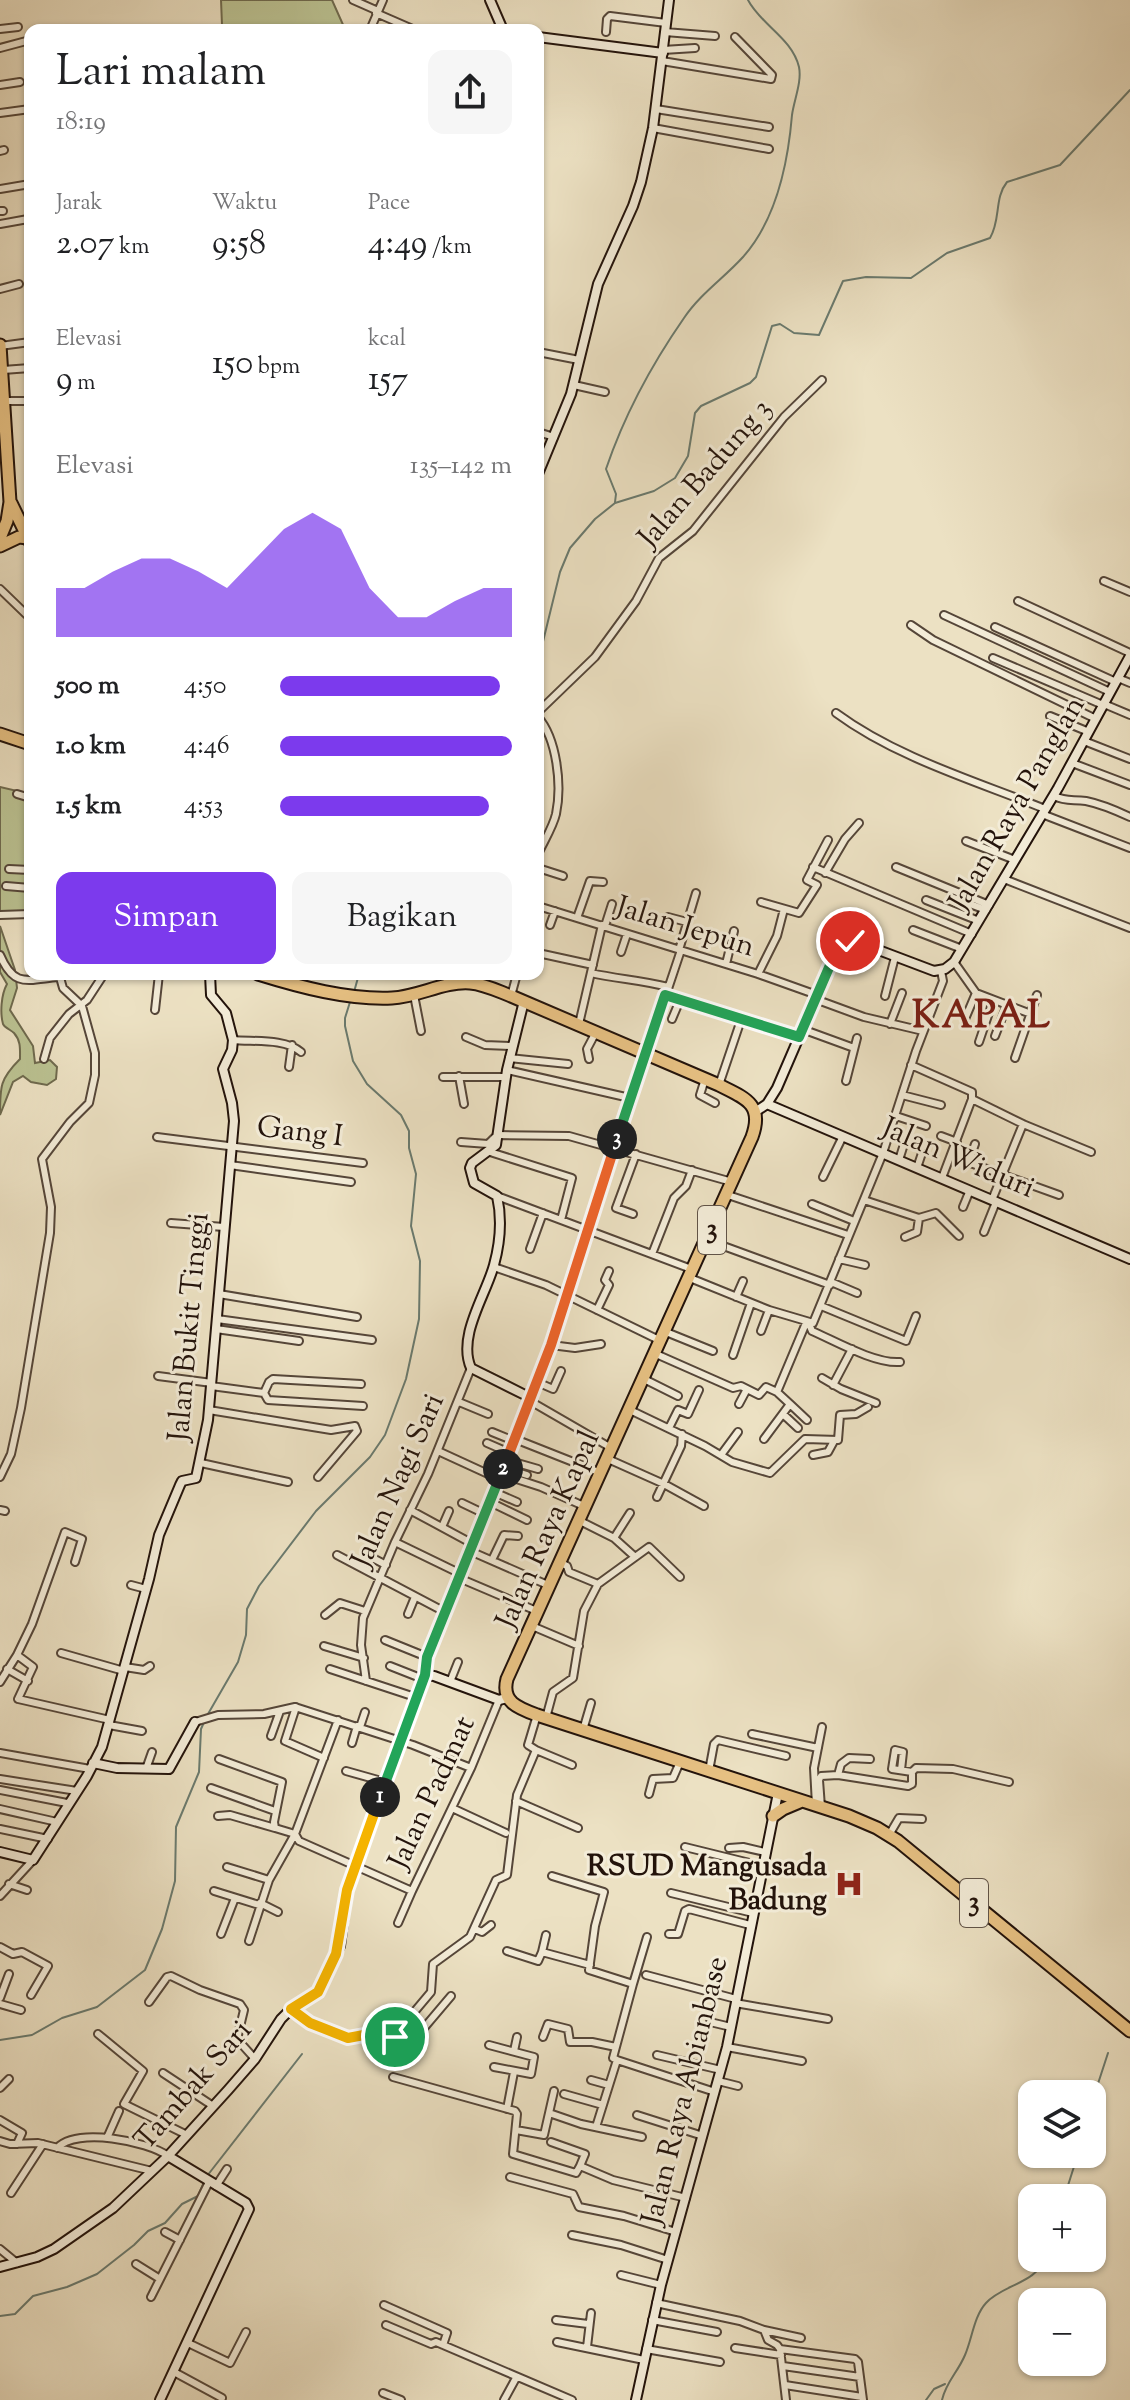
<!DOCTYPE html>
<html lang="id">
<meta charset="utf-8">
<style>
:root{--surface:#fff;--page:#f6f6f6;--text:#202124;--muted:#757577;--accent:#7c3aed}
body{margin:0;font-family:"Sorts Mill Goudy",serif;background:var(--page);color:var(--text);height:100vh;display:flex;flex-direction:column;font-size:30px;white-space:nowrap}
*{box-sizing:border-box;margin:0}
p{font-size:26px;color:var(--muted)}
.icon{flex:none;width:44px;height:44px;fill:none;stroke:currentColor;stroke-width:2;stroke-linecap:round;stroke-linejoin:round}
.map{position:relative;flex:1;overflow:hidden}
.sheet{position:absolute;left:24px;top:24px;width:520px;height:956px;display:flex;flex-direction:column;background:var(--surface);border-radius:16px;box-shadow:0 2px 6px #0004}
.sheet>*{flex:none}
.buttons{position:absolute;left:1018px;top:2080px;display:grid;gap:16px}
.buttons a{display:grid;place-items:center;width:88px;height:88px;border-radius:16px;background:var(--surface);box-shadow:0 2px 6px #0004;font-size:40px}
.pin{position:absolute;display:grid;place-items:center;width:68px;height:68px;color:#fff;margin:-34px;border:4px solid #fff;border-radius:50%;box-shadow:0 2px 8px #0007}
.km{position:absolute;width:40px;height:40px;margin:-20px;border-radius:50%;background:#222;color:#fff;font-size:22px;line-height:40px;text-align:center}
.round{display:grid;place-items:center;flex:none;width:84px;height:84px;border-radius:16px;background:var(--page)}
.headline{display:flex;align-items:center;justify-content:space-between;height:136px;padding:0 32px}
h1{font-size:44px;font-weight:600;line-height:60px}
.metrics{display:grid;grid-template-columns:repeat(3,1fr);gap:12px;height:136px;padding:8px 32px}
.metrics div{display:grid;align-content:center}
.metrics b{font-size:34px;font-weight:600}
.metrics small{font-size:22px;font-weight:400}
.metrics p{font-size:22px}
.chart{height:224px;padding:16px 32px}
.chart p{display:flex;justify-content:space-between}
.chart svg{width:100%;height:144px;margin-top:8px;fill:var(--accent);opacity:.7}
.button{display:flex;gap:16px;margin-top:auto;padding:16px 32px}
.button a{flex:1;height:92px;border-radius:16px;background:var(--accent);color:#fff;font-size:32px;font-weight:600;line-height:92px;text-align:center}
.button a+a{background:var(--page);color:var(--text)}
ul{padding:0 32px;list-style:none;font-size:26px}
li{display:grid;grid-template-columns:128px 96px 1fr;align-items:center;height:60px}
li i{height:20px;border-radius:10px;background:var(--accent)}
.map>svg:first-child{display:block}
.green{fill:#bbc292;stroke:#6f6a4e;stroke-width:2}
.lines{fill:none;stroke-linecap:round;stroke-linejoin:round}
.stream{stroke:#6a7a6e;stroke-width:2}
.street-casing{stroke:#554639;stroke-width:10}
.secondary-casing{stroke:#23130b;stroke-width:12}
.highway-casing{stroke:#23130b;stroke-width:15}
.street{stroke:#f3ecd8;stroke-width:6}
.secondary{stroke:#f3ecd8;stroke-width:8}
.highway{stroke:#e6c082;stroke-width:11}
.split-1-casing{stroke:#fff;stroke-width:16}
.split-2-casing{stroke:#fff;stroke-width:16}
.split-3-casing{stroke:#fff;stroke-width:16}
.split-4-casing{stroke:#fff;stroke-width:16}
.split-1{stroke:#f5b400;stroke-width:10}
.split-2{stroke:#22a559;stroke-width:10}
.split-3{stroke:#f0652b;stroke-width:10}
.split-4{stroke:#22a559;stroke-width:10}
.labels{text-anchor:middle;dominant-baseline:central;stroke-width:6;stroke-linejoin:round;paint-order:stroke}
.shield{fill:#f3ecd8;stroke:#615448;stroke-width:2}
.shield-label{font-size:28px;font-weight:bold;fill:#23130b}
.street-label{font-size:30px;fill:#23130b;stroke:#f3ecd8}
.poi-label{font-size:30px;font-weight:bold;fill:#23130b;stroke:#f3ecd8;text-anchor:end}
.district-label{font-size:38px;font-weight:bold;letter-spacing:2px;fill:#7a1f14;stroke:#f3ecd8}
</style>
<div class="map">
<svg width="1130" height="2400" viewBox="0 0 1130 2400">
<rect width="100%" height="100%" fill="#ece1c3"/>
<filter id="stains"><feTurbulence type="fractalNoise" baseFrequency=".0025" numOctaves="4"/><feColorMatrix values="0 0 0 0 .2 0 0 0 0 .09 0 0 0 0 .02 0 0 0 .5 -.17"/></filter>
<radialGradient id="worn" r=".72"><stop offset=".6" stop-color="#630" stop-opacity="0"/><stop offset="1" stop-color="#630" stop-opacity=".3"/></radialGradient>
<!-- green -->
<path class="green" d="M221 0H332L344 27 351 30H249L222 25Z
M0 787 30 794V916H0Z
M0 926 15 970 17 988 10 1010 33 1046 35 1063 50 1060 57 1067 56 1079 47 1085 31 1082 23 1076 13 1082 0 1115C0 1086 0 1079 20 1059 20 1049 21 1041 14 1033 11 1030 5 1028 3 1024 0 1013 1 995 7 984L0 972Z"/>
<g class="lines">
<!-- stream -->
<path class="stream" d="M615 502 616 494 606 469C624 416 652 364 684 318 700 294 724 278 743 257 776 220 788 163 792 115 794 100 802 82 799 67 792 38 761 25 748 0
M538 662 560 572 570 548 595 519 615 503 654 491 675 478 688 456 695 413 701 406 750 383 756 377 772 326 780 324 794 333 819 335 843 281 866 277 911 278 947 253 990 238C1001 220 994 198 1007 182L1060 165 1130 90
M354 992 359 974
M208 1714 238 1662 246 1635 247 1609 259 1586 316 1511 370 1457 385 1435 406 1379 419 1319 420 1261 411 1226 416 1174 409 1148V1131L401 1115 367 1084 353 1061 345 1026V1018L350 1002
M0 2040 32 2035 62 2018 97 2007 145 1970 162 1929 175 1881 176 1827 199 1772 201 1729 205 1720
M1092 2102 1108 2053
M207 2176 302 2054
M1064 2198 1078 2154
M0 2316 15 2314 33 2296 67 2287 97 2274 134 2245 148 2231 165 2223 182 2204 198 2196 204 2182
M926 2400 934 2389 945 2384
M942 2400C946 2382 958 2372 965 2355 972 2339 974 2316 986 2303 1002 2285 1037 2283 1045 2258"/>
<defs>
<path id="street" d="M353 0 378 11
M376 13 415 30
M0 29 18 27
M370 30 383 0
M606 32 607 19 610 16 666 23
M665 32 715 36
M0 48 30 40
M663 50 695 48
M662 61 771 79 772 75 735 37
M0 85 20 82
M656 109 769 127
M0 113 30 109
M653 128 769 149
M0 151 4 150
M0 189 30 184
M0 211H3
M0 224 28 219
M0 289 19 284
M0 346 30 342
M538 352 579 360
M3 370 30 368
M574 385 605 392
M5 401H30
M538 432 554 437
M1104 581 1130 592
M0 589 30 618
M1018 601 1130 653
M944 615 1110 692
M911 625 933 640 1096 719
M995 627 1116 682
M993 658 1103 705
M1118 678 1130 683
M1104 704 1130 715
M538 712 595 657 636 601 659 558 693 531 784 417 822 380
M836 713C897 758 976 781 1045 809
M1050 716 1089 732
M538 717C557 739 562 785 556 814 553 827 544 841 538 854
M1084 741 1130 759
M1072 763 1130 785
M17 794 30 798
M1054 796C1066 802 1073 799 1086 801 1101 804 1115 810 1130 817
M1042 814 1130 848
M966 841 1015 860
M813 867 972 934
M896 867 989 905
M538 868 563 876
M9 869 30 870
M825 873 845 839 859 823
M1004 879 1130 928
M6 886 30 888
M951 897 986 910
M926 900 979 921
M761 902 799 913 817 885 807 880 828 840
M538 906 758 974 817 995
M0 915 30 914
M668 917 687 922
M577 918 590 881 603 882
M550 925 555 911
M605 926 612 904
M913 930 962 949
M679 950 696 893
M621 952 627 934
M538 953 593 965
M0 955C14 988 27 980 58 977
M954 962 976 993 1031 1014
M726 964 734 931
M591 973C617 979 642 980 668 987
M758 974 777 936 784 909
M414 995 421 1031
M665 995 799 1037
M511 996 517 974
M885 996 895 957
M815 999 864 1017 923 1031
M155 1010 159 974
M672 1019 680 1000
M965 1019 976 993
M579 1024 602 925
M890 1024 902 993
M802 1029 854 1048
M995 1036 1007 1005
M466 1037 485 1045 512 1046
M233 1040C253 1042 285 1038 301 1052
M979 1042 993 1001
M509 1058 568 1064
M1015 1058 1037 995
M44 1059 50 1038 69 1014 87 1000 104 974
M589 1059 587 1049 596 1032
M911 1065 972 1092V1099
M289 1067 292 1045
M507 1070 630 1098
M459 1076 464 1104
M443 1077H505
M705 1079 700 1095 715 1103
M846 1081 857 1038
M719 1085 742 1017
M902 1095 941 1105
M972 1099 1023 1124 1091 1152
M896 1116 926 1126
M498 1135 569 1136 732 1182
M941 1136 957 1142
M157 1137 363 1163
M461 1142 488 1144 494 1138
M490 1152 572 1178 561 1220
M951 1156 1059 1195
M899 1160 905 1141
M969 1161 975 1144
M230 1165 351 1182
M917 1168 922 1153
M823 1177 843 1136
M942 1178 972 1099
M728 1195 848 1235
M497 1196 694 1270
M864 1200 919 1218 936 1213 959 1236
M992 1200 1023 1124
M812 1204 854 1221
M963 1207 970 1190
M633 1214 616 1208 636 1154
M171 1223 224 1227
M587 1231 681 950
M589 1232 530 1401 613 1449
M984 1232 996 1202
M905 1237 917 1232 919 1218
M707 1240 830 1285
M530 1249 543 1213
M652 1254 674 1198 686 1186 692 1170
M839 1259 865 1265
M494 1267 546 1285 661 1341
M690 1278 769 1310 813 1323 883 1153 916 1051 943 981 941 971
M831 1282 857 1293
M219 1294 357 1317
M736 1297 743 1281
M821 1306 906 1341 916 1316
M597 1310 609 1285 605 1280 609 1271
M217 1319 372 1340
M809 1324 812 1331C835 1341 875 1364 900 1362
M216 1329 299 1341
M761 1331 769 1310
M666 1332 713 1351
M551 1345 575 1348 601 1344
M656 1354 733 1388 741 1386 759 1395 766 1387 777 1392 790 1404 764 1439
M733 1355 751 1303
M158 1376 212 1383
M822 1378 841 1389 876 1403
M644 1379 678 1396
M537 1382 553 1389 561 1371
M833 1385 852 1349
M211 1386 264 1393 269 1382 273 1379 361 1384
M777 1392 806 1323
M264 1393 268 1400 363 1406
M459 1402 488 1414
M739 1404 747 1389
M790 1404 807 1420
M209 1410 331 1430 355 1426 357 1431 318 1477
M630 1410 705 1446 732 1462 770 1473 805 1439 838 1440 840 1415 856 1414 868 1407
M783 1414 798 1428
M669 1428 678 1410 688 1414 699 1390
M492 1432 514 1441
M515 1439 601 1473
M487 1443 510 1453
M438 1451 499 1479
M721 1455 738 1432
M813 1455 828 1452 834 1441
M608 1459 664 1484 704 1506
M507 1460 538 1469
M201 1463 288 1482
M504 1468 527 1475
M501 1474 541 1487 586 1507
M0 1477 11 1454 21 1408 50 1233 51 1207 42 1159 70 1122 89 1103 95 1075V1053L82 1006 63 988 59 974
M494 1492 517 1502
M657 1497 681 1446 682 1434
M490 1502 527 1520
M462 1503 485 1514
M0 1510 5 1511
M410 1510 473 1544
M580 1521 614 1538 634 1556
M442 1527 449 1511
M614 1538 630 1513
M395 1542 461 1574
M470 1551 550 1586
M365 1554 386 1565
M337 1555 445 1612
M492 1560 504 1535 518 1536
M75 1562 82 1539 65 1532 32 1624 17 1655 33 1667 18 1699 110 1720
M561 1563 567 1566 569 1572 598 1584 649 1547 680 1577
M459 1578 539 1612
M131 1585 146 1589
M408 1614 415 1597
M325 1615 340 1603 365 1611
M532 1626 579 1646
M385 1640 427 1657
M324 1646 364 1658
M61 1653 124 1671
M390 1666 423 1679
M125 1667 144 1670 150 1666
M7 1669 28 1681
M330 1669 415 1697
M366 1681 361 1645 363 1618 395 1542 428 1474 471 1368
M0 1682 17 1655
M450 1682 458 1662
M296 1707 285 1741 324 1758
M546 1718 553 1692 573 1678 584 1611 598 1584
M195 1722 218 1715 264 1714 295 1707 413 1745 471 1768
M109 1725 142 1731
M360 1727 365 1712
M583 1730 591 1703
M752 1734 818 1748
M271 1736 280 1711
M352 1743 357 1726
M536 1750 572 1765
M0 1753 90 1769
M219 1759 282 1782 274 1822 275 1828 295 1834 338 1720
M146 1769 152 1752
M901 1770 903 1752 895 1750 892 1769 912 1772 916 1768 953 1769 1009 1782
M346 1771 385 1782
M709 1771 714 1744 718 1740 786 1756
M838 1775 841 1764 849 1758 870 1759
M0 1779 77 1791
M211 1788 275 1811
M0 1790 67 1803
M649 1794 653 1779 673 1778 680 1762
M516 1801 578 1828
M816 1805 814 1768 822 1727
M821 1807 819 1780 821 1776 838 1775 908 1786 912 1784V1772
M452 1808 506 1833
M0 1809 57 1822
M218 1816 230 1815 275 1828
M0 1829 48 1839
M889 1835 899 1818 922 1819
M685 1847 762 1866
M729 1848 743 1847 765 1852
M227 1867 269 1880
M552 1876 604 1892 595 1926 589 1970 633 1984 613 2058 617 2060
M9 1884 27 1890
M214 1891 259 1905
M671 1893 753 1913
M0 1896 33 1860
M260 1903 278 1912
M398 1923 412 1891
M475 1929 482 1932 491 1925
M221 1934 235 1898
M669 1934H678L685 1911 689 1909 750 1925
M249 1941 269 1880 295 1834 299 1841 412 1891 471 1768 499 1700
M0 1947 13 1954 22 1952 48 1966 31 1995
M507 1951 538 1961 542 1952 590 1965
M542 1952 546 1935
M646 1975 736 1999
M633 1984 647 1937
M0 1998 9 1974
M149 2002 167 1977 171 1976 200 1990 240 2004 244 2010 237 2039 255 2059
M735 2003 828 2019
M0 2004 21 2010
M291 2009 310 2023 348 2038 369 2034 385 2038 394 2036 403 2045 418 2035 451 1996
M710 2022 731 2027
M98 2034 143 2071 124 2104 187 2135
M394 2036 431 1992 433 1964 470 1937 496 1880 507 1875 517 1795 536 1750 528 1745 537 1715
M543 2037 548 2024 568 2029 570 2042H592L616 2047
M489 2045 534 2057 531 2074 494 2067
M727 2047 802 2061
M514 2051 517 2037
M657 2055 721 2070
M163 2073 213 2106
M393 2077 515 2111 517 2114 513 2154 576 2173 580 2166
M591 2080 609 2085
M718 2081 738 2086
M0 2088 9 2079
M564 2094 603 2105
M507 2109 514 2072
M552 2114 581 2124 642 2137
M637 2115 703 2136
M0 2120 22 2133 17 2144
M596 2127 617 2060 715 2092
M516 2130 544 2135 554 2091
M107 2138 119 2111
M0 2141 10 2144 38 2143 152 2171
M551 2142 585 2154 580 2166
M57 2148C77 2127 147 2141 168 2156
M580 2166 613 2180 686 2198
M510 2177 573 2194 579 2207 624 2216 676 2232
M216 2186 227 2169
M11 2193 43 2144
M165 2232 180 2240
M572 2235 621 2245 668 2260
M0 2249 17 2263
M136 2264 160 2279
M621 2275 661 2285
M151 2297 209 2182
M656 2303 740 2321 764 2330 768 2340 777 2345 780 2349 786 2400
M384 2305 447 2333 443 2345 572 2400
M556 2320 588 2324
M652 2320 717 2332
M386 2325 431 2344 436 2342 443 2345
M764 2330 801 2338
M557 2342 644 2360
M188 2343 230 2363 246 2332
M587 2347 591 2313
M735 2348 781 2355
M646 2349 720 2362
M780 2349 855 2359 858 2362 863 2400
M783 2366 860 2377
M174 2372 222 2398
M785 2385 862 2397
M383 2393 401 2400
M504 2400 516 2378"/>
<path id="secondary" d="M490 0 503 30
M538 37 663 53
M538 474 571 394 598 284 633 206 641 182 653 128 669 0
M767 1104 1130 1259
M755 1112 767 1104 777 1088 837 949 842 943H860L934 971 945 969 954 962 1058 788 1130 656
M425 1675 427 1657 530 1401 527 1396 471 1368C457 1336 486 1295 494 1265 500 1243 502 1218 497 1196L474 1183 470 1168 472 1163 496 1145 507 1070 524 1001
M93 1763 117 1768 169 1769 195 1722
M0 1852 33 1860 87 1776 102 1747 149 1579 159 1535 180 1485 182 1481 196 1478 208 1420 234 1121 232 1103 223 1069 232 1050 233 1040 226 1013 211 995 210 974
M0 2267 37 2257 54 2249 113 2208 168 2156 228 2090 255 2059 281 2019 291 2009 318 1992 340 1946 347 1890 425 1675 434 1676 499 1700 507 1698
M160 2400 249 2209 246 2203 168 2156
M636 2400 661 2285 727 2047 778 1793"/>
<path id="highway" d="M0 345 10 502 7 521 0 538
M11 503 30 542
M0 546 19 537 28 538
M0 734 30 744
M258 974C300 987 348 1000 392 998 418 997 444 981 470 983 484 984 498 991 511 996L719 1085C745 1098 764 1104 752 1137L507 1679C501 1702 518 1708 537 1715L849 1816 877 1828 898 1841 1130 2031
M773 1816 783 1809 802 1801"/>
</defs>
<!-- street casing -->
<use href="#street" class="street-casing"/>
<!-- secondary casing -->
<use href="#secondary" class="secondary-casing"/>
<!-- highway casing -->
<use href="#highway" class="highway-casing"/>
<!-- street -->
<use href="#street" class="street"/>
<!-- secondary -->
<use href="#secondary" class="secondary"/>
<!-- highway -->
<use href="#highway" class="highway"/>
</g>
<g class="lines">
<defs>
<path id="split-1" d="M380 1797 347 1890 336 1954 318 1992 291 2009 310 2023 348 2038 369 2034 385 2038 395 2037"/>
<path id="split-2" d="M380 1797 425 1675 427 1657 503 1469"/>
<path id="split-3" d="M503 1469 551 1345 617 1139"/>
<path id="split-4" d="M617 1139 665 995 799 1037 837 949 842 943 850 941"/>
</defs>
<!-- split-1 casing -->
<use href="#split-1" class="split-1-casing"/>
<!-- split-2 casing -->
<use href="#split-2" class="split-2-casing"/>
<!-- split-3 casing -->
<use href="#split-3" class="split-3-casing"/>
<!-- split-4 casing -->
<use href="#split-4" class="split-4-casing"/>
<!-- split-1 -->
<use href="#split-1" class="split-1"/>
<!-- split-2 -->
<use href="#split-2" class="split-2"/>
<!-- split-3 -->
<use href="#split-3" class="split-3"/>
<!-- split-4 -->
<use href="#split-4" class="split-4"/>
</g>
<!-- icons -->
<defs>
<symbol id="hospital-bare" viewBox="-9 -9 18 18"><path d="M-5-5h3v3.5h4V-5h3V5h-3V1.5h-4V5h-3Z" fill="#8f2418" stroke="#f3ecd8" stroke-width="2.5" paint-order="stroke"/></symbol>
</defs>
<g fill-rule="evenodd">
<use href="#hospital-bare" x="829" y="1864" width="40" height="40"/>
</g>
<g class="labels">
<!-- shield labels -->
<g class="shield">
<rect x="698" y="1206" width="28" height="48" rx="6"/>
<rect x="960" y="1879" width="28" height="48" rx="6"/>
</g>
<g class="shield-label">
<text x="712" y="1230">3</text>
<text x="974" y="1903">3</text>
</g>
<!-- street labels -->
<g class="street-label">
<text transform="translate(706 474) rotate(-49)">Jalan Badung 3</text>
<text transform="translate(1018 804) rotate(-60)">Jalan Raya Panglan</text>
<text transform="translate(685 928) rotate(17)">Jalan Jepun</text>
<text transform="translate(300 1133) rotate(7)">Gang I</text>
<text transform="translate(958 1159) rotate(23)">Jalan Widuri</text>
<text transform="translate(190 1327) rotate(-85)">Jalan Bukit Tinggi</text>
<text transform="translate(399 1481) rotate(-66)">Jalan Nagi Sari</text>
<text transform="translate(549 1530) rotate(-66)">Jalan Raya Kapal</text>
<text transform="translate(433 1793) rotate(-65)">Jalan Padmat</text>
<text transform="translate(194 2086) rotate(-49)">Tambak Sari</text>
<text transform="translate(686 2091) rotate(-76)">Jalan Raya Abianbase</text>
</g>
<!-- poi labels -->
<g class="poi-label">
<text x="827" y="1867">RSUD Mangusada<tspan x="827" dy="34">Badung</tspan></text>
</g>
<!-- district labels -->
<g class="district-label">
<text x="982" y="1018">KAPAL</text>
</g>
</g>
<rect width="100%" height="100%" filter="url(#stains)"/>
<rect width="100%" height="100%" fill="url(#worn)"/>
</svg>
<div class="buttons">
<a><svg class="icon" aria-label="layers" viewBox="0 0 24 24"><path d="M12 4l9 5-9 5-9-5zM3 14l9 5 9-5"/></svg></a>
<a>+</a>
<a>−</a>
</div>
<div class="pin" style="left:395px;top:2037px;background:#1e9e55"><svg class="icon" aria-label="arrive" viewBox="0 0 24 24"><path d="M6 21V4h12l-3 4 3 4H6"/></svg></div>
<div class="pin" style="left:850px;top:941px;background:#d93025"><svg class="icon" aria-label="check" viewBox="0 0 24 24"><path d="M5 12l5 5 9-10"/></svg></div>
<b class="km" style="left:380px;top:1797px">1</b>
<b class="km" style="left:503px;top:1469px">2</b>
<b class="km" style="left:617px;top:1139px">3</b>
<section class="sheet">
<div class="headline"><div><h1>Lari malam</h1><p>18:19</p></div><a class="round"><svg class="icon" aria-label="share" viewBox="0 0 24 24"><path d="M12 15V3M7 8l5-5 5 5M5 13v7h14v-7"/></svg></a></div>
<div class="metrics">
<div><p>Jarak</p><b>2.07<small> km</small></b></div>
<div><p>Waktu</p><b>9:58</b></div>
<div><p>Pace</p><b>4:49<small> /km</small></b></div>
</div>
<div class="metrics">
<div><p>Elevasi</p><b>9<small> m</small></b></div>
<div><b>150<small> bpm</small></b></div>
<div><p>kcal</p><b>157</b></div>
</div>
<div class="chart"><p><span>Elevasi</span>135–142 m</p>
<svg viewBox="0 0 160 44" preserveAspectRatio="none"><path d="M0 44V29L10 29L20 24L30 20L40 20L50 24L60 29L70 20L80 11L90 6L100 11L110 29L120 38L130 38L140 33L150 29L160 29V44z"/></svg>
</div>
<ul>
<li><b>500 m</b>4:50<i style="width:95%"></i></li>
<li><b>1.0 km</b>4:46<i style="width:100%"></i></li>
<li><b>1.5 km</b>4:53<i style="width:90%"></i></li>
</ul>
<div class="button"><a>Simpan</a><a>Bagikan</a></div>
</section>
</div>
